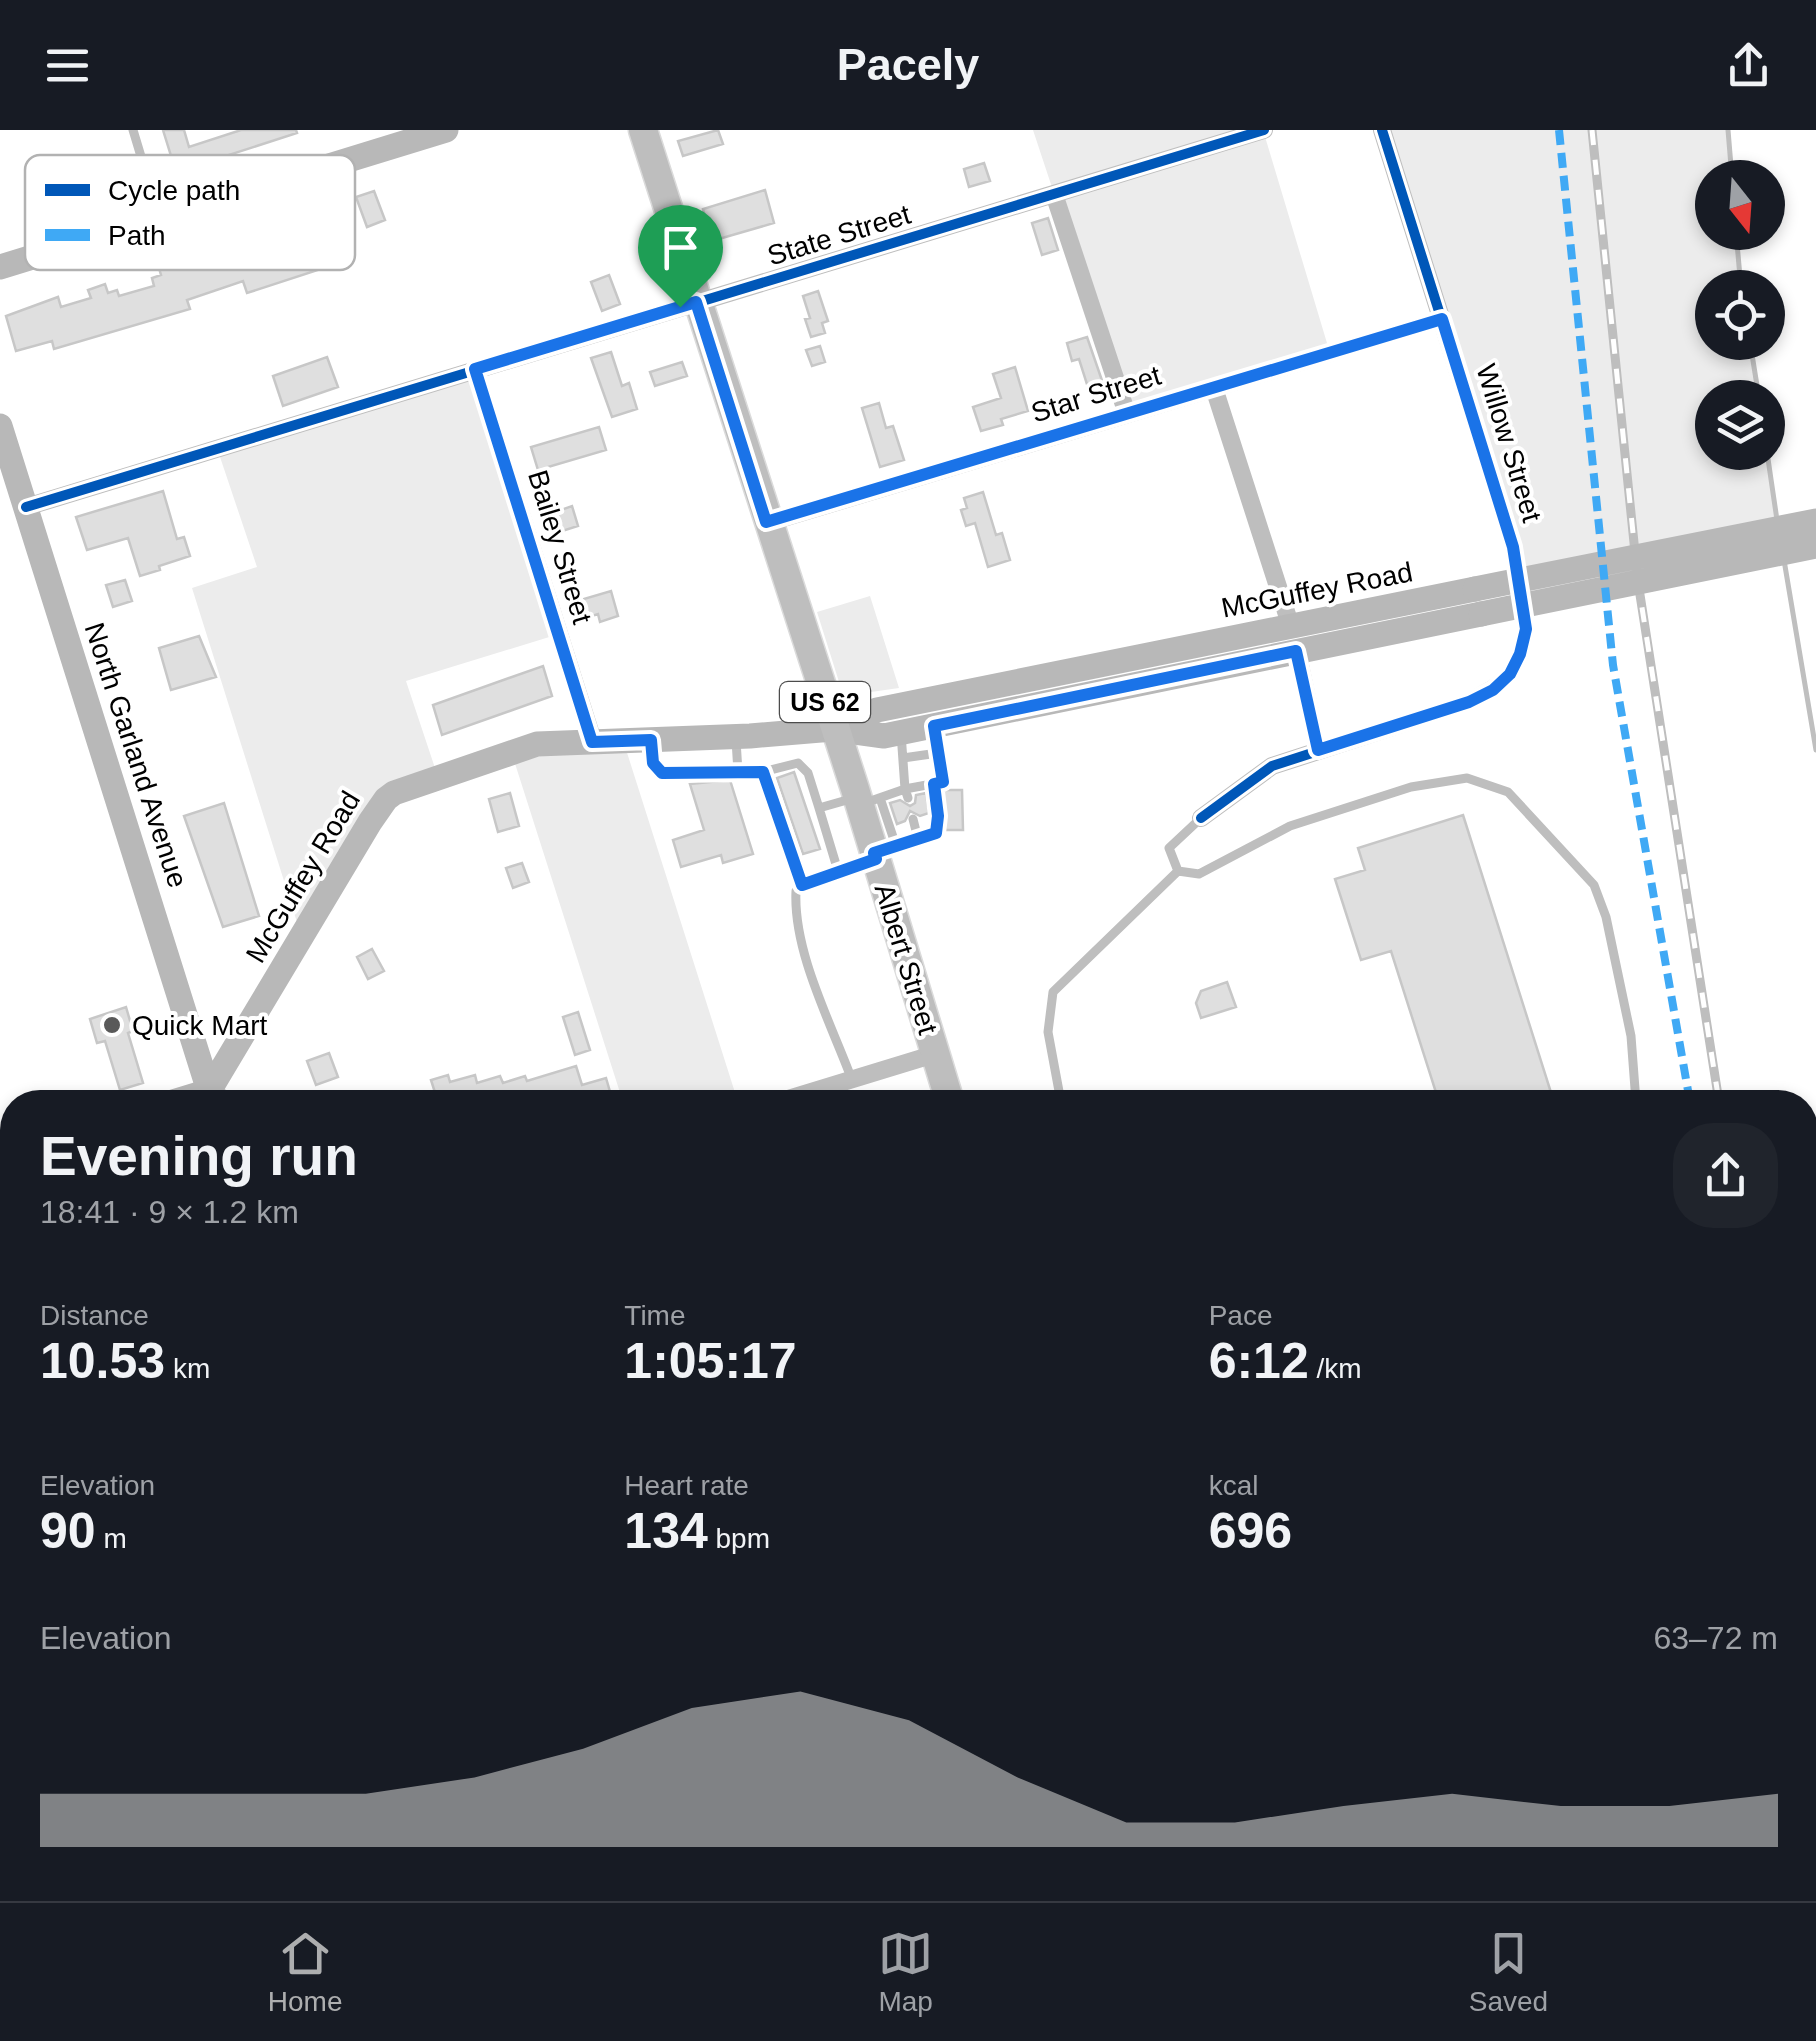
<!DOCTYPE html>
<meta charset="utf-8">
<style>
:root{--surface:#171b24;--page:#20242c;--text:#f1f3f6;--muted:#9ea1a6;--line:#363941;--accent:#adaeaf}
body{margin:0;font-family:Helvetica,sans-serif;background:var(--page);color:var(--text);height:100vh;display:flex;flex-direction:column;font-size:38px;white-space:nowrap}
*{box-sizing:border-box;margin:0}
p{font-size:32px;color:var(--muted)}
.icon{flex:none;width:55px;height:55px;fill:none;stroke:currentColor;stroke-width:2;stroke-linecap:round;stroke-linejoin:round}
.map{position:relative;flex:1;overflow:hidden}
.drawer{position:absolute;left:0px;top:960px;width:1818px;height:812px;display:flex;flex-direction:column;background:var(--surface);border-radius:40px 40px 0 0;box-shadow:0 5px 15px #0003}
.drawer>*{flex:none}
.needle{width:65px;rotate:163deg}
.fabs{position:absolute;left:1695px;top:30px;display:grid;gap:20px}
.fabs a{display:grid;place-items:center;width:90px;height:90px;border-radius:50%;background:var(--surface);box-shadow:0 5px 15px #0003;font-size:50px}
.pin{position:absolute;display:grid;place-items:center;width:85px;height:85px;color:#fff;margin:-102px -42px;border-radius:50% 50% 50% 0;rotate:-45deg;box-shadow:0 0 10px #0007}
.pin .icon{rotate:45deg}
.round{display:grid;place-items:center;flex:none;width:105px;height:105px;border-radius:40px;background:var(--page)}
.head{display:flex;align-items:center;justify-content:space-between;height:170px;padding:0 40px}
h1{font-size:55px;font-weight:800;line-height:75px}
.figures{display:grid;grid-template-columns:repeat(3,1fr);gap:15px;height:170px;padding:10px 40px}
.figures div{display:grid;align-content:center}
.figures b{font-size:50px;font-weight:800}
.figures small{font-size:28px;font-weight:400}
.figures p{font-size:28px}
.chart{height:280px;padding:20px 40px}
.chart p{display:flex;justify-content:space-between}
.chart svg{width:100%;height:180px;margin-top:10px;fill:var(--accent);opacity:.7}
header{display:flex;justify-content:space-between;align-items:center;height:130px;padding:0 40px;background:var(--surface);font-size:45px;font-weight:800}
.dock{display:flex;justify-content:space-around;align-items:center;height:140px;border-top:2px solid var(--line);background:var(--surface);font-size:28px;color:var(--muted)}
.dock a{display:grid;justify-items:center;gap:5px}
.dock .selected{color:var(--accent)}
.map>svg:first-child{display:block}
.green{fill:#ececec}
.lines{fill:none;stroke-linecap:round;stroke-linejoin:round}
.stream{stroke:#bfbfbf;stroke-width:5}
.building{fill:#dfdfdf;stroke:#c7c7c7;stroke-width:2.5}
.primary-casing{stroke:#dbdbdb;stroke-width:31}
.lane{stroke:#bebebe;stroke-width:9}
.street{stroke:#bebebe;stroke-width:18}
.secondary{stroke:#b8b8b8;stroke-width:25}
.primary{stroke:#bebebe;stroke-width:28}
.rail-casing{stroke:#bebebe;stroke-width:9}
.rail{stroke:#fff;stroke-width:5;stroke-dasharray:15;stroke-linecap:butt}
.secondary-bridge{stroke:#b8b8b8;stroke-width:25}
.quiet{stroke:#3fa9f5;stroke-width:8;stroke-dasharray:15 8;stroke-linecap:butt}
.cycleway-casing{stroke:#fff;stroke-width:16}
.cycleway{stroke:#0057b8;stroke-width:10}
.route-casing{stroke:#fff;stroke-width:20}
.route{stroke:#1a73e8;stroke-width:12}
.poi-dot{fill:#595959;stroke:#fff;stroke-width:4}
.labels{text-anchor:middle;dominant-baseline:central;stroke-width:8;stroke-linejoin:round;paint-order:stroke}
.shield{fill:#fff;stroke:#4c4c4c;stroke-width:2.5}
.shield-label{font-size:25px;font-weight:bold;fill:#000}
.street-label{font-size:28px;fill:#000;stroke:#fff}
.poi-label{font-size:28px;fill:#000;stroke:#fff;text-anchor:start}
.key{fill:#fff;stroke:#b2b2b2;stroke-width:2.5}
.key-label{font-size:28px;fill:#000}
</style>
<header><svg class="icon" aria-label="menu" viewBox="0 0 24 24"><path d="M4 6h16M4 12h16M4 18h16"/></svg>Pacely<svg class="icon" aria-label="share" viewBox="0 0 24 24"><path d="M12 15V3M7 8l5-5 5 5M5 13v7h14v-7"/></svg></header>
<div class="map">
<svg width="1816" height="1771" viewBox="0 0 1816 1771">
<rect width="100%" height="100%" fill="#fff"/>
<!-- green -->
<path class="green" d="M1033 0H1263L1330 223 1127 284Z
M1382 0H1728L1732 47 1712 48V102L1736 103 1741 157 1712 158V212L1749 213 1758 267 1712 268V322L1766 323 1782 422 1522 476Z
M475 239 559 504 406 551 438 647 394 663 301 805 192 458 257 437 217 318Z
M870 466 899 558 857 564 840 555 817 482Z
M623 610 738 972H623L511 621Z"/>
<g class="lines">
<!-- stream -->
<path class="stream" d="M1728 0 1732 48
M1736 102 1741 158
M1750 212 1759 268
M1767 322 1777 390
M1784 430 1816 620"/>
</g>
<!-- building -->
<path class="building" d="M163 0H184L189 17 241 0H296L297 3 176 42Z
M718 0 723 14 683 26 678 11Z
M984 33 990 51 969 57 964 39Z
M765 60 774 93 712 111 703 79Z
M374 61 385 90 367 97 356 67Z
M1048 88 1058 120 1042 125 1032 93Z
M286 101 290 115 320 105 330 136 247 163 243 151 187 170 190 179 54 219 52 211 16 221 6 186 58 167 61 177 91 168 88 160 105 154 108 163 117 160 119 166 154 156 152 148 161 145 159 138 176 133 178 139 223 125 226 137 271 122 266 107Z
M609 145 620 174 602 181 591 152Z
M818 161 828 191 822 193 825 203 811 207 805 189 810 188 803 166Z
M1087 207 1107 265 1092 270 1079 229 1072 231 1067 213Z
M820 216 825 232 812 236 806 220Z
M611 222 622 256 629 253 637 279 612 287 591 228Z
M327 227 338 257 283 276 273 246Z
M682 232 687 246 655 256 650 242Z
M1015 237 1028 281 1001 289 1003 295 981 301 973 277 1001 268 993 244Z
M879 273 886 298 893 296 904 330 880 337 862 278Z
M599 297 606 320 538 340 531 317Z
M163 361 177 409 184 407 190 426 159 436 160 440 140 446 128 408 87 420 76 387Z
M983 362 996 405 1002 403 1010 430 988 437 975 393 966 396 961 380 967 378 964 368Z
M572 376 578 396 553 404 547 385Z
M125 450 132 471 113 477 106 455Z
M611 461 618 486 600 492 598 484 576 491 570 473Z
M199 506 216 547 171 560 159 518Z
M543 536 552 566 442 605 433 575Z
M794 642 820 719 803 724 777 648Z
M730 650 753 724 723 733 721 725 681 737 673 710 704 700 690 654Z
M942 660H962L963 700H945Z
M510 663 519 696 498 702 489 669Z
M926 663 929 683 920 686 910 681 905 691 897 694 890 673 900 670 910 676 915 673 916 665Z
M224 673 259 786 223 797 184 686Z
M1463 685 1554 972H1439L1391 821 1361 830 1335 749 1365 740 1358 718Z
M522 733 529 752 513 758 506 738Z
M372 819 384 841 368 849 357 827Z
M1227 852 1236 877 1201 888 1196 873 1201 861Z
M126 877 133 901 128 903 143 953 120 960 105 911 97 913 90 889Z
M578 882 590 920 575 925 563 887Z
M329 923 338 947 316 955 307 931Z
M576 936 582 955 606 948 613 972H438L431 950 448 945 450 952 475 945 477 953 500 946 503 953 525 946 527 951Z"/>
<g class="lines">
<defs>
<path id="primary" d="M643 0 855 659 950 972
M1198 1760 1202 1771"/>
</defs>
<!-- primary casing -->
<use href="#primary" class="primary-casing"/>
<!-- lane -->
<path class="lane" d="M133 0 159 86
M901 603 905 659 943 652 934 598
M651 610 653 633 662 643 763 642
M736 610 738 642
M903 628 938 623
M880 668 896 716
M862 674 905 659 908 668
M913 689 918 709
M1200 689 1169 718 1178 741 1199 744 1290 696 1411 657 1467 648 1508 662 1594 755 1606 787 1631 906 1636 972
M876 722 936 703 938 686 933 654
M838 741 819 678 854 668
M802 755 763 642 798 633 808 643 819 678
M852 950C831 893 793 822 796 761L805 752 873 730
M1061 972 1048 902 1053 862 1178 741
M1805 1565 1816 1601
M1805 1754 1816 1750
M1264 1760 1268 1771
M1756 1771 1787 1760"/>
<!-- street -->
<path class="street" d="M1054 64 1127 284
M475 239 593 611
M1214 258 1291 497
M26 377 1264 0
M767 393 1442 189
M1297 521 1318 620
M1201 688 1272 636 1469 572 1493 559 1510 544 1520 525 1526 499 1513 417 1382 0
M209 961 229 972
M778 972 935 924
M0 1186 12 1225
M0 1543 12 1539
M183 1760 187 1771
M467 1760 471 1771
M915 1760 919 1771
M131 1771 164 1760
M1117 1771 1153 1760"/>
<!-- secondary -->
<path class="secondary" d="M0 137 446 0
M0 296 209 961
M833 599 877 580 1475 459
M173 972 209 961 370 692 386 669 394 663 537 614 750 606 833 599 884 606 1481 484
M0 1026 12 1022"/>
<!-- primary -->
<use href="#primary" class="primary"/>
<defs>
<path id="rail" d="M1592 0 1638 452 1719 972
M1805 1254 1816 1297
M1805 1308 1816 1345"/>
</defs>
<!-- rail casing -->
<use href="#rail" class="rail-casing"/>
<!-- rail -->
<use href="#rail" class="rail"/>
<!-- secondary-bridge -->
<path class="secondary-bridge" d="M1475 459 1816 391
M1481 484 1816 416"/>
<!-- quiet -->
<path class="quiet" d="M1559 0 1613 535 1690 972
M0 1168 12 1164
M1805 1439 1816 1477"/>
<defs>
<path id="cycleway" d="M26 377 1264 0
M1201 688 1272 636 1469 572 1493 559 1510 544 1520 525 1526 499 1513 417 1382 0"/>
</defs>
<!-- cycleway casing -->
<use href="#cycleway" class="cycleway-casing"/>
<!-- cycleway -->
<use href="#cycleway" class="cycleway"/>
</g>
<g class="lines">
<defs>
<path id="route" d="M696 172 766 392 1442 189 1513 417 1526 499 1520 524 1510 544 1493 560 1469 572 1318 620 1296 521 934 596 943 652 934 654 938 686 936 703 874 723 876 729 802 755 763 642 662 643 653 633 651 610 592 612 475 239Z"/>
</defs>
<!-- route casing -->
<use href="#route" class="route-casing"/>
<!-- route -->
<use href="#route" class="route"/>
</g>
<!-- markers -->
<circle class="poi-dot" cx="112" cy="895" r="10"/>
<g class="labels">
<!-- shield labels -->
<rect class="shield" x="780" y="552" width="90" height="40" rx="8"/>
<g class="shield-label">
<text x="825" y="572">US 62</text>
</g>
<!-- street labels -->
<g class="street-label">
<text transform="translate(839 105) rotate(-17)">State Street</text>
<text transform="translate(1096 264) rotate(-17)">Star Street</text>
<text transform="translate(1509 313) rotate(73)">Willow Street</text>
<text transform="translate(560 417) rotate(73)">Bailey Street</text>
<text transform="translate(1317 460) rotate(-11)">McGuffey Road</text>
<text transform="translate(136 625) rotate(72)">North Garland Avenue</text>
<text transform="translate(303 747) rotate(-59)">McGuffey Road</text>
<text transform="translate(906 829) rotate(73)">Albert Street</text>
</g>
<!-- poi labels -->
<g class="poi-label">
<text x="132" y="895">Quick Mart</text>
</g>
</g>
<!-- legend -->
<rect x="25" y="25" width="330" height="115" rx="15" class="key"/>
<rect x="45" y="54" width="45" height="12" fill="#0057b8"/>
<rect x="45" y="99" width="45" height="12" fill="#3fa9f5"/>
<g class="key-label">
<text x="108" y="70">Cycle path</text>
<text x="108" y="115">Path</text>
</g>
</svg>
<div class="fabs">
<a><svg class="needle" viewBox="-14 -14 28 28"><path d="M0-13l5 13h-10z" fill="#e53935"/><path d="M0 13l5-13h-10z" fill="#9ea1a6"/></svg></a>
<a><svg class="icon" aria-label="locate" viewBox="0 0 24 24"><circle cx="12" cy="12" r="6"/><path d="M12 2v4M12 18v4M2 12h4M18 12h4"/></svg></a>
<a><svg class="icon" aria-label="layers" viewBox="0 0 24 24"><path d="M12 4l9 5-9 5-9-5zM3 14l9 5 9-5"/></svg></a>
</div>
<div class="pin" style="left:680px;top:177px;background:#1e9e55"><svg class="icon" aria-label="arrive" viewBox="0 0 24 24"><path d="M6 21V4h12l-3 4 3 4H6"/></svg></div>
<section class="drawer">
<div class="head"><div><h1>Evening run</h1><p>18:41 · 9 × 1.2 km</p></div><a class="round"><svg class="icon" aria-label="share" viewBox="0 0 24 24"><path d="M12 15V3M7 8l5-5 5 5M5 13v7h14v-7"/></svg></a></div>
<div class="figures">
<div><p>Distance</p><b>10.53<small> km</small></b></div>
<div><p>Time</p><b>1:05:17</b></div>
<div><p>Pace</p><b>6:12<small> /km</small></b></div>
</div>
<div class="figures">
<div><p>Elevation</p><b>90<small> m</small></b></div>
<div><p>Heart rate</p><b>134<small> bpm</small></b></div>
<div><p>kcal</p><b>696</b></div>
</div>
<div class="chart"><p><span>Elevation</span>63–72 m</p>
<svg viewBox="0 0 160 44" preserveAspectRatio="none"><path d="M0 44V31L10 31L20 31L30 31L40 27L50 20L60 10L70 6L80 13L90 27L100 38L110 38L120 34L130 31L140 34L150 34L160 31V44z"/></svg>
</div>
</section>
</div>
<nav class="dock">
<a class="selected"><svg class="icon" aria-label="home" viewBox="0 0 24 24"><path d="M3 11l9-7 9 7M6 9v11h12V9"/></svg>Home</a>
<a><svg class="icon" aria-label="map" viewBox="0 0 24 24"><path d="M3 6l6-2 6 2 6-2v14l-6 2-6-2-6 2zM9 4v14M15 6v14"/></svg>Map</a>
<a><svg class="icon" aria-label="saved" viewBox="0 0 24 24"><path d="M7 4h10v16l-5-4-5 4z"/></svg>Saved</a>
</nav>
